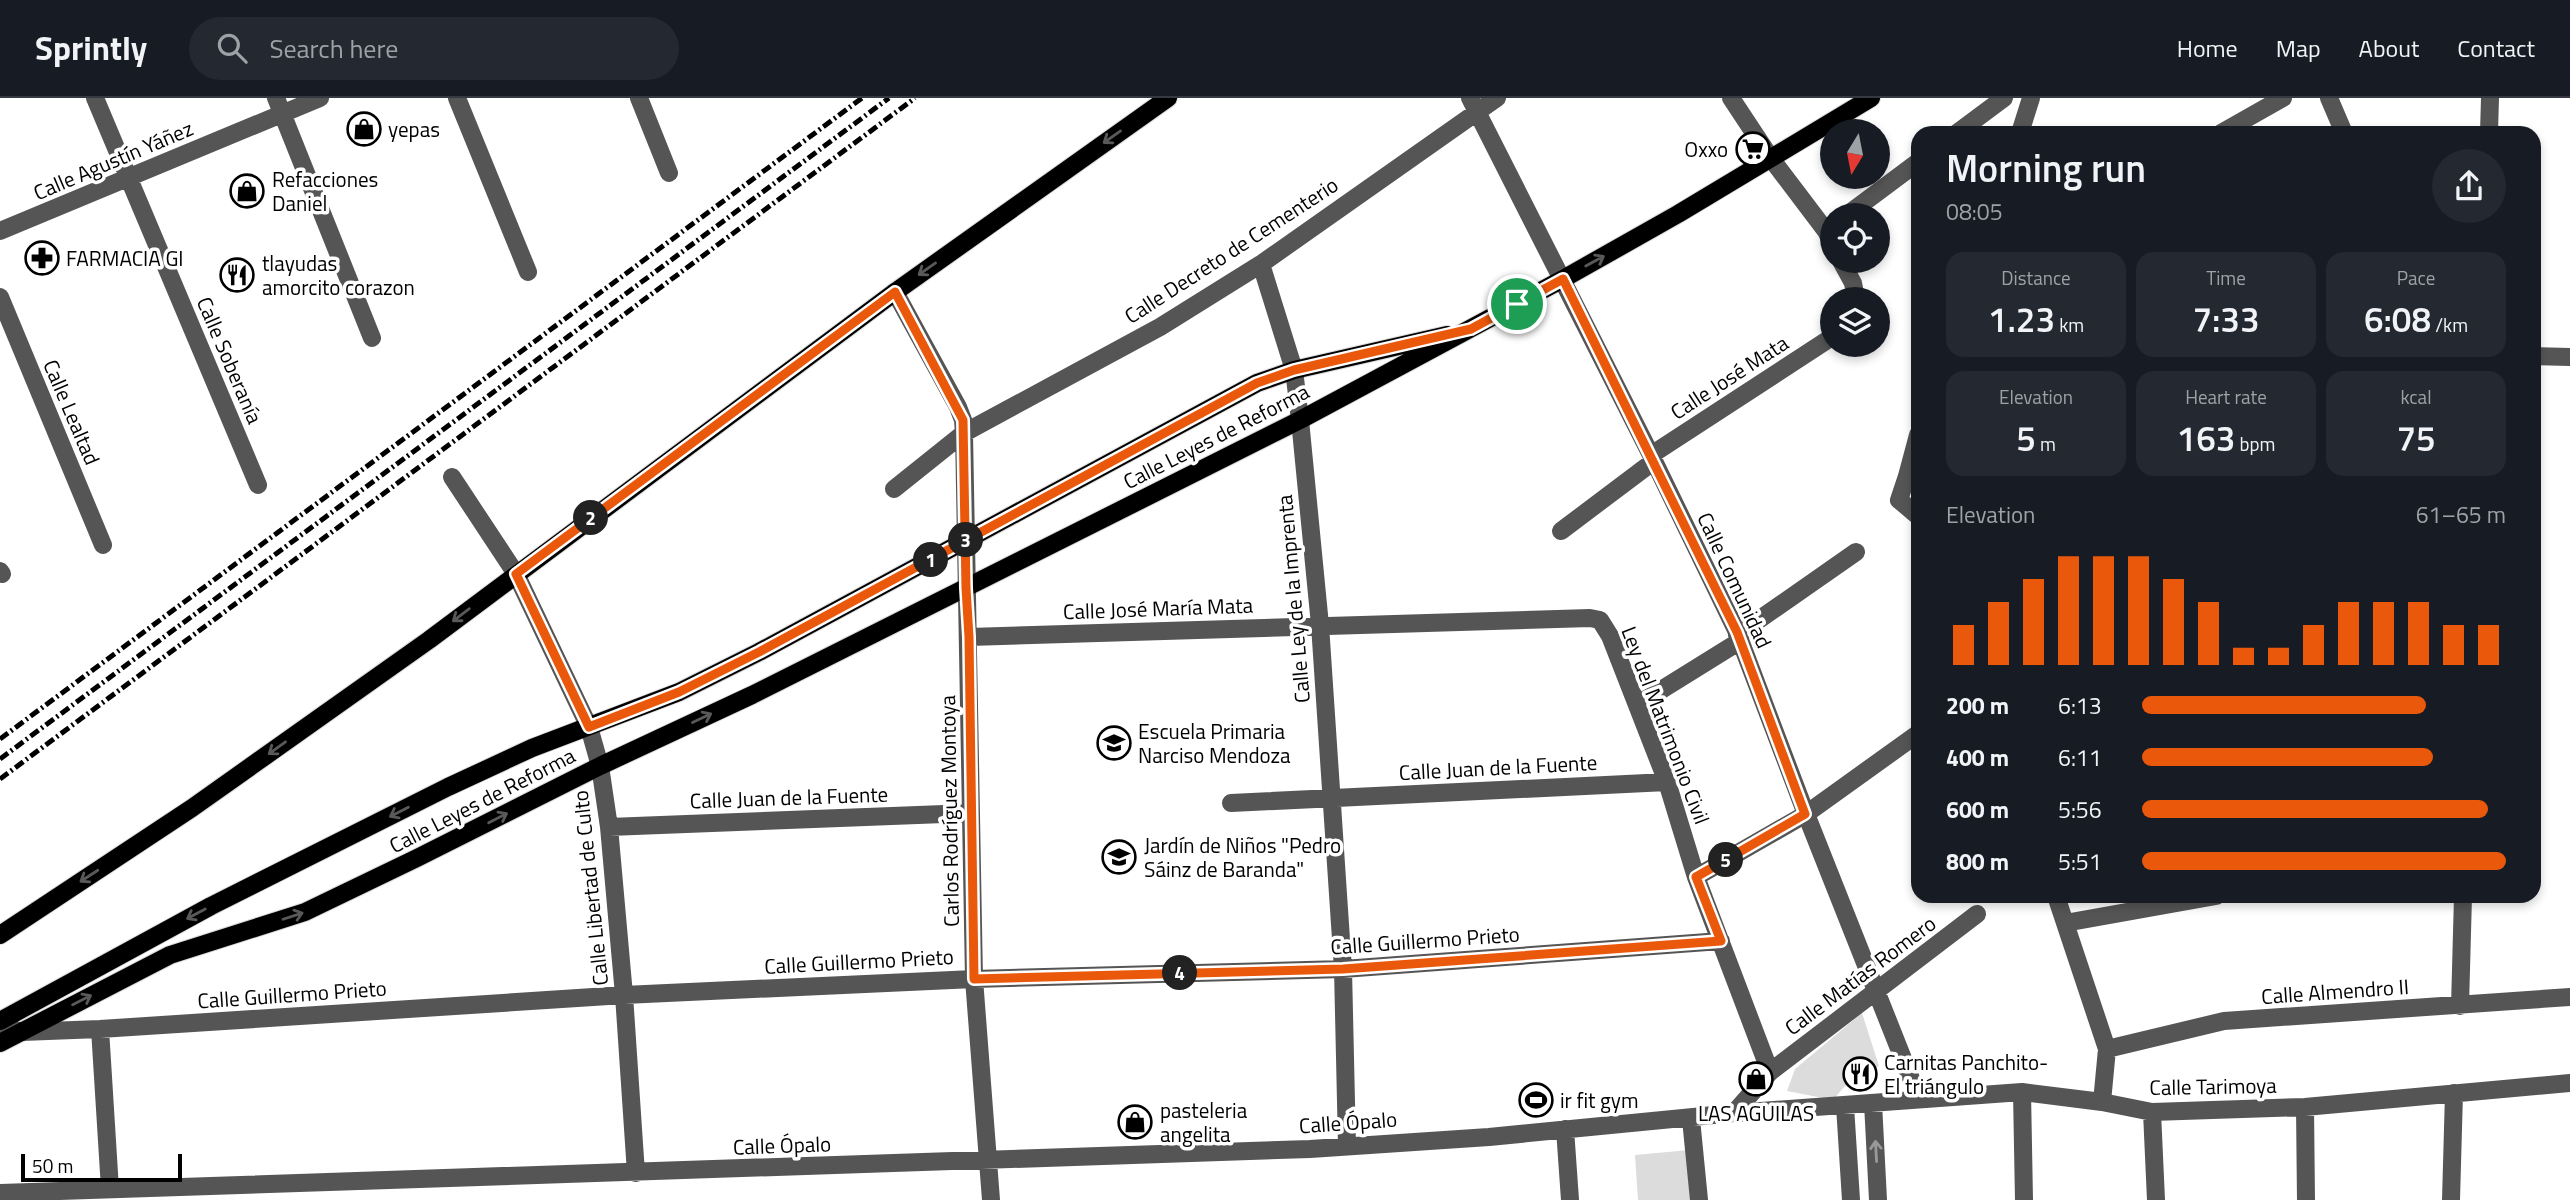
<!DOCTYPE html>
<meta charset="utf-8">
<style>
:root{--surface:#171b24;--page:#242831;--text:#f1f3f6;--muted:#9ea1a6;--line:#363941;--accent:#ea580c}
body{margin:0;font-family:"Titillium Web",sans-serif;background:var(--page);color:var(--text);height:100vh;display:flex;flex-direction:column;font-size:26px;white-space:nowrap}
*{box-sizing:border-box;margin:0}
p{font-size:23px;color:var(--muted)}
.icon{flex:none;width:38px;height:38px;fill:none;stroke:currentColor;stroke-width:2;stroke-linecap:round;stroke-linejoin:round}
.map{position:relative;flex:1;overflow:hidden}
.details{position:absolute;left:1911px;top:28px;width:630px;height:777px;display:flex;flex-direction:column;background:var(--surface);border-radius:21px;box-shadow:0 4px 10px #0003}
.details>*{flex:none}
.needle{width:46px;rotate:190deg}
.controls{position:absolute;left:1820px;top:21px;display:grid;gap:14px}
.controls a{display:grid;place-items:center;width:70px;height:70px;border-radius:50%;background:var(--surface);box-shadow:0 4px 10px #0003;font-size:35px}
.scale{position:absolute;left:21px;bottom:18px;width:161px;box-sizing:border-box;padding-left:7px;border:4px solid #000;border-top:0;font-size:19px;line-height:24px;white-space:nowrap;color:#000;-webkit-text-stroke:5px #fff;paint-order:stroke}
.pin{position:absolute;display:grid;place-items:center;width:60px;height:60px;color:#fff;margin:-30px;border:4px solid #fff;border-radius:50%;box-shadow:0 2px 7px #0007}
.km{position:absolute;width:35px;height:35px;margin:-18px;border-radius:50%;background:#222;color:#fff;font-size:19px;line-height:35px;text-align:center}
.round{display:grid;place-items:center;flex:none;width:74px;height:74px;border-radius:37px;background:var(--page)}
.overview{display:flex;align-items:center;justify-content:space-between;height:119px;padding:0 35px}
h1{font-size:38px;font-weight:600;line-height:52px}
.metrics{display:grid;grid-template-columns:repeat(3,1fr);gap:10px;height:119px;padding:7px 35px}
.metrics div{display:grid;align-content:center;border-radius:18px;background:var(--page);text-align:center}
.metrics b{font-size:35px;font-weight:600}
.metrics small{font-size:19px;font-weight:400}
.metrics p{font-size:19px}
.chart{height:196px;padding:14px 35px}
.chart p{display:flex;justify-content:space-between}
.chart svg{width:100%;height:126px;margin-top:7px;stroke:var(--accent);stroke-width:6}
ul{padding:0 35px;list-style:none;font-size:23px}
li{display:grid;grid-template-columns:112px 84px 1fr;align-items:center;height:52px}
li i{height:18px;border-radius:9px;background:var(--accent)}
header{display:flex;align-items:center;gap:42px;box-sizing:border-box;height:98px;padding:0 35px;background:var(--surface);border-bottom:2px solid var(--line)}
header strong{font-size:33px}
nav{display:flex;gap:38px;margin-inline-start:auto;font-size:24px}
.search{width:490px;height:63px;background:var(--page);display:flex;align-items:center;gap:18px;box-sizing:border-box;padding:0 24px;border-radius:38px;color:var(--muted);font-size:26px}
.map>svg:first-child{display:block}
.green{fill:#dcdcdc}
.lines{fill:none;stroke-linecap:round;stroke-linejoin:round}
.major-casing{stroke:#dbdbdb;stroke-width:20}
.minor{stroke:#555;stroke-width:18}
.major{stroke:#000;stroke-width:18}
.rail{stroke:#000;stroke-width:5;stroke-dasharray:10 3.5 2 3.5;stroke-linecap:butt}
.oneway{stroke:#595959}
.oneway2{stroke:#999}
.route-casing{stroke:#fff;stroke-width:14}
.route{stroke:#ea580c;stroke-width:9}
.labels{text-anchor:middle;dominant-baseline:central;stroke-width:7;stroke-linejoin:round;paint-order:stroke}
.poi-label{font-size:21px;fill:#000;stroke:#fff;text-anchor:start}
.street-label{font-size:21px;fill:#000;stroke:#fff}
</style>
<header>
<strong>Sprintly</strong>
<div class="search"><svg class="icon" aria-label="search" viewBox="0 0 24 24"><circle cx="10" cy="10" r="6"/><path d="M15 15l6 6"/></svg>Search here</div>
<nav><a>Home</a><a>Map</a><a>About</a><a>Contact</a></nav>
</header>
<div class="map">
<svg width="2570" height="1102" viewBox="0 0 2570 1102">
<rect width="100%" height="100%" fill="#fff"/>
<!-- green -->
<path class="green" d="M1862 915 1879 968 1844 989 1833 1002 1787 993 1795 971Z
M1700 1051 1703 1102H1638L1635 1057Z"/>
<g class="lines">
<defs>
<path id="major" d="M0 837 192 710 429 542 895 194 1168 0
M0 923 211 808 448 689 532 650 679 594 759 554 1257 285 1294 272 1447 237
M0 945 170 857 305 814 417 760 600 668 752 597 1300 322 1563 181 1678 116 1871 0"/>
</defs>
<!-- major casing -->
<use href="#major" class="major-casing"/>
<!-- minor -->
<path class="minor" d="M95 0 258 387
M276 0 372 240
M457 0 528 174
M639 0 669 75
M1470 0 1654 363 1737 534 1806 716 1919 1001
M1731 0 1770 59 1826 133 1832 145
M2329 0 2344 35
M1957 35 2004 0
M2020 35 2031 0
M2221 35 2283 0
M2489 35 2490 0
M1847 117 1918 64
M0 133 320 0
M1841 163 1853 185 1856 201
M1261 166 1294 272 1300 322 1320 527 1343 871 1347 1048
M895 194 958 309 963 322 964 335 974 881 991 1102
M0 199 103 447
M2534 258 2570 259
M1918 337 1907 378 1899 402 1918 418
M1651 357 1832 239
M452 379 516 476 589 629 600 668 609 729 624 897 636 1075
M894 391 964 335 1160 229 1261 166 1497 0
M1561 433 1654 363
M0 473 2 476
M1737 537 1856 454
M969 539 1590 520 1600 522 1610 538 1667 684 1696 779 1770 974 1734 1015
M1637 607 1740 543
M1231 705 1667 684
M609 729 970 715
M1696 779 1806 716 1916 637
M2056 798 2107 951 2102 1004
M2065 825 2216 798
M2460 908 2463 798
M0 928 22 934 100 931 624 897 974 881 1343 871 1721 843
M100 931 110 1091
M2107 951 2224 923 2570 899
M1770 974 1977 816
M2022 994 2024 1102
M1873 1005 1878 1102
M1845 1008 1851 1102
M2305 1009 2306 1102
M2152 1014 2156 1102
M1691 1021 1699 1102
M1565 1031 1570 1102
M0 1095 1310 1051 1489 1039 1734 1015 2022 994 2102 1004 2152 1014 2305 1009 2570 985
M2451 1102 2454 995"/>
<!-- major -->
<use href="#major" class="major"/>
<!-- rail -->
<path class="rail" d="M0 641 862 0
M0 661 889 0
M0 681 915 0"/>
</g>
<!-- one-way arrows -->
<defs><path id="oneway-shaft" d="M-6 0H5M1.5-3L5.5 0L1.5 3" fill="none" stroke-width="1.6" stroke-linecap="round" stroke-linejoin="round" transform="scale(1.75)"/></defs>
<g class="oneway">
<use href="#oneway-shaft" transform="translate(1112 39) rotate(145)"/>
<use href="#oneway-shaft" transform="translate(1595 163) rotate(-29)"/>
<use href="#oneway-shaft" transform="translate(927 171) rotate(145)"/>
<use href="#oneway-shaft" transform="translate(461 517) rotate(143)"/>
<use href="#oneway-shaft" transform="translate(702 620) rotate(-25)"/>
<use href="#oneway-shaft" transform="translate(277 650) rotate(144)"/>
<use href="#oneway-shaft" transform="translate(399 714) rotate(153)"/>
<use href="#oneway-shaft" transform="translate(498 720) rotate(-27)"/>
<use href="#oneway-shaft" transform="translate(89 778) rotate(147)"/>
<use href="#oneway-shaft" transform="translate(196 816) rotate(152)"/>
<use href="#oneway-shaft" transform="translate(293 818) rotate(-18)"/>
<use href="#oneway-shaft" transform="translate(82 902) rotate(-27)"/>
</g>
<use class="oneway2" href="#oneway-shaft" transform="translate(1876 1053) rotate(-93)"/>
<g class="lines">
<defs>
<path id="route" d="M1517 206 1471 231 1294 272 1257 285 759 554 679 594 589 629 516 476 895 194 963 322 966 490 969 539 974 881 1343 871 1721 843 1696 779 1805 716 1737 534 1563 181 1517 206"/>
</defs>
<!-- route casing -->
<use href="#route" class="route-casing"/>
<!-- route -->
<use href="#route" class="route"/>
</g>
<!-- icons -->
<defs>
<symbol id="shop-ring" viewBox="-11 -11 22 22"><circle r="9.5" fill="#fff" stroke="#000" stroke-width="1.5"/><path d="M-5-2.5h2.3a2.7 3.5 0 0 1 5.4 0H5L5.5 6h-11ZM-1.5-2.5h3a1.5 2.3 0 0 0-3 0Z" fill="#000"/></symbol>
<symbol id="supermarket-ring" viewBox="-11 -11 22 22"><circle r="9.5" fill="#fff" stroke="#000" stroke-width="1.5"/><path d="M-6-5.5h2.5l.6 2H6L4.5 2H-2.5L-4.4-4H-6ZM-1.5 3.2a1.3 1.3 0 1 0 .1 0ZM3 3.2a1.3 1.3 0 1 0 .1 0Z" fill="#000"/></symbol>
<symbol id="pharmacy-ring" viewBox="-11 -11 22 22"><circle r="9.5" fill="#fff" stroke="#000" stroke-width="1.5"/><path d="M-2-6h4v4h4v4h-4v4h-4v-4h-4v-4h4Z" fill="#000"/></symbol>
<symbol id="restaurant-ring" viewBox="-11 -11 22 22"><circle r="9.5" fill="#fff" stroke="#000" stroke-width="1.5"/><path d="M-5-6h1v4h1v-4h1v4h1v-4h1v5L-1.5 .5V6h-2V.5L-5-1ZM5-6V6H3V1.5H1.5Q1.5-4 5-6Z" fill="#000"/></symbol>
<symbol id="school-ring" viewBox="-11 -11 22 22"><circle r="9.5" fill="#fff" stroke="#000" stroke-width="1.5"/><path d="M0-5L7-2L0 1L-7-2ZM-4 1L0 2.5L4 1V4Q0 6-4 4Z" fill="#000"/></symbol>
<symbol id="stadium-ring" viewBox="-11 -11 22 22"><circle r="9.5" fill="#fff" stroke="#000" stroke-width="1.5"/><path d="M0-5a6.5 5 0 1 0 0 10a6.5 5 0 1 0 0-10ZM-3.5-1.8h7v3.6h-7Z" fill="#000"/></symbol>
</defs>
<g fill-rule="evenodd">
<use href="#shop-ring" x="345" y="12" width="38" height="38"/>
<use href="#supermarket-ring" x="1734" y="32" width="38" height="38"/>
<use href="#shop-ring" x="228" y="74" width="38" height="38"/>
<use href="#pharmacy-ring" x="23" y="141" width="38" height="38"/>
<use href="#restaurant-ring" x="218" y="158" width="38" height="38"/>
<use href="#school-ring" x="1095" y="626" width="38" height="38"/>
<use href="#school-ring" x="1100" y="740" width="38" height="38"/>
<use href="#restaurant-ring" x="1841" y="957" width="38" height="38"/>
<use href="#shop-ring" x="1737" y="962" width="38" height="38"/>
<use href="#stadium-ring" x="1517" y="983" width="38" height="38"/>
<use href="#shop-ring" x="1116" y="1005" width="38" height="38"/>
</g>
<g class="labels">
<!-- poi labels -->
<g class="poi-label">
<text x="388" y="31">yepas</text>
<text x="1728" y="51" text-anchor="end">Oxxo</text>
<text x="272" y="81">Refacciones<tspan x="272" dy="24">Daniel</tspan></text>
<text x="66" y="160">FARMACIA GI</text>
<text x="262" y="165">tlayudas<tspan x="262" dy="24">amorcito corazon</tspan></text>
<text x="1138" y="633">Escuela Primaria<tspan x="1138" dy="24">Narciso Mendoza</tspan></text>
<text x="1144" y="747">Jardín de Niños "Pedro<tspan x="1144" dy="24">Sáinz de Baranda"</tspan></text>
<text x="1884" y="964">Carnitas Panchito-<tspan x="1884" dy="24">El triángulo</tspan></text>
<text x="1560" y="1002">ir fit gym</text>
<text x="1160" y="1012">pasteleria<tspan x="1160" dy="24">angelita</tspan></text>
<text x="1756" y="1015" text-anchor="middle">LAS AGUILAS</text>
</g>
<!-- street labels -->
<g class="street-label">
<text transform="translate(113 62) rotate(-23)">Calle Agustín Yáñez</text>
<text transform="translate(1231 152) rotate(-33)">Calle Decreto de Cementerio</text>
<text transform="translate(230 262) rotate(67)">Calle Soberanía</text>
<text transform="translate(1729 279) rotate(-33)">Calle José Mata</text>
<text transform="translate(72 314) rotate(67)">Calle Lealtad</text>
<text transform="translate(1216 338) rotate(-27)">Calle Leyes de Reforma</text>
<text transform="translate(1735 482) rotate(65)">Calle Comunidad</text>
<text transform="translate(1293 501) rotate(-95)">Calle Ley de la Imprenta</text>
<text transform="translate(1158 510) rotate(-2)">Calle José María Mata</text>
<text transform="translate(1666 627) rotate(69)">Ley del Matrimonio Civil</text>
<text transform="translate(1498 669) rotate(-3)">Calle Juan de la Fuente</text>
<text transform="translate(789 699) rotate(-2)">Calle Juan de la Fuente</text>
<text transform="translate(482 702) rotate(-27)">Calle Leyes de Reforma</text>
<text transform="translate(949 713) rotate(-91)">Carlos Rodríguez Montoya</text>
<text transform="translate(590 790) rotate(-96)">Calle Libertad de Culto</text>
<text transform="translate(1425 842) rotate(-4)">Calle Guillermo Prieto</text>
<text transform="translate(859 863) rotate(-3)">Calle Guillermo Prieto</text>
<text transform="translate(1860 877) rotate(-37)">Calle Matías Romero</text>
<text transform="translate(2335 893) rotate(-4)">Calle Almendro II</text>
<text transform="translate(292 896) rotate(-4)">Calle Guillermo Prieto</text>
<text transform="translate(2213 988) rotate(-1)">Calle Tarimoya</text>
<text transform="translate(1348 1024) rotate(-4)">Calle Ópalo</text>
<text transform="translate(782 1047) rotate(-2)">Calle Ópalo</text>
</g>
</g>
</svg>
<div class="controls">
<a><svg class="needle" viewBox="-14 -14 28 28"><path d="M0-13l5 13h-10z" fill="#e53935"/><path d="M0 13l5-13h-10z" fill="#9ea1a6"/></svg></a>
<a><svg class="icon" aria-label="locate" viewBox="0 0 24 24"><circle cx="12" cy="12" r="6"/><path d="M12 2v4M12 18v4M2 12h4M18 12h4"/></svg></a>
<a><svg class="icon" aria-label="layers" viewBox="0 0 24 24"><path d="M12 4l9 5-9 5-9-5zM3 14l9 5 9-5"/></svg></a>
</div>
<div class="scale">50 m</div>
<div class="pin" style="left:1517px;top:206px;background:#1e9e55"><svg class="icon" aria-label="arrive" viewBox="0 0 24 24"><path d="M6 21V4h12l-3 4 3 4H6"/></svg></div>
<b class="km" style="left:931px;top:462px">1</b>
<b class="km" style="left:591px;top:420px">2</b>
<b class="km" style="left:966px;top:442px">3</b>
<b class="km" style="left:1180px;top:875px">4</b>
<b class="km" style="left:1726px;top:762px">5</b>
<section class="details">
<div class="overview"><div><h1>Morning run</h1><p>08:05</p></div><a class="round"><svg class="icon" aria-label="share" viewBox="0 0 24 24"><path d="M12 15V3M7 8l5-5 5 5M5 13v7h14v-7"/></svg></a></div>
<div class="metrics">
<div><p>Distance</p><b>1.23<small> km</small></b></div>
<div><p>Time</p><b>7:33</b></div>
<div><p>Pace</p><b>6:08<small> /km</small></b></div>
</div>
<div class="metrics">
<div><p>Elevation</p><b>5<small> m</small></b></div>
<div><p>Heart rate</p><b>163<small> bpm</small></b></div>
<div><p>kcal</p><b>75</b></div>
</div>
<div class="chart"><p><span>Elevation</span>61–65 m</p>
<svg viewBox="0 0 160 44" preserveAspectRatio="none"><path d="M5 44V30M15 44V22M25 44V14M35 44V6M45 44V6M55 44V6M65 44V14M75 44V22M85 44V38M95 44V38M105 44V30M115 44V22M125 44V22M135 44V22M145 44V30M155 44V30"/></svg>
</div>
<ul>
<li><b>200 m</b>6:13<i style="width:78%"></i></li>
<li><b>400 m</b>6:11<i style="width:80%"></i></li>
<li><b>600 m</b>5:56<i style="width:95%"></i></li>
<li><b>800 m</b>5:51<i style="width:100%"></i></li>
</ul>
</section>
</div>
